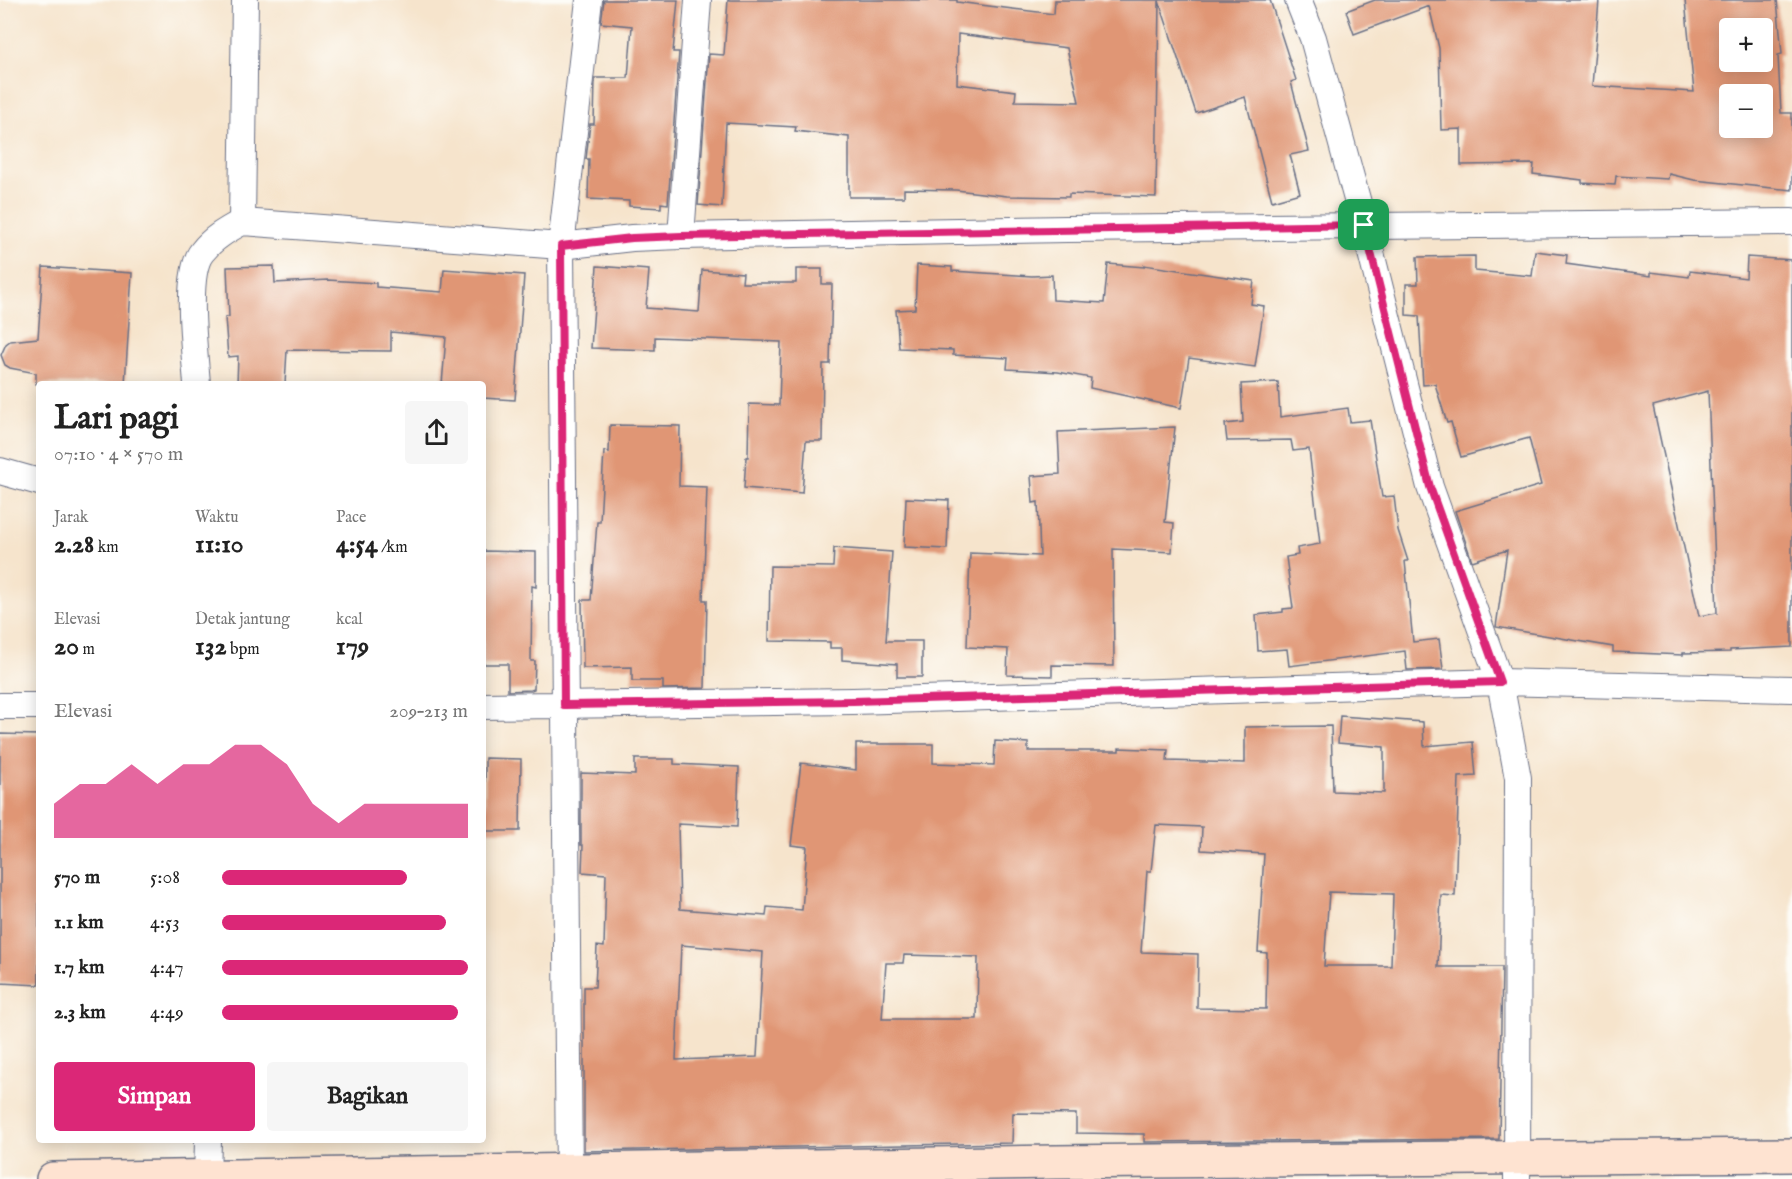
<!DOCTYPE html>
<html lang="id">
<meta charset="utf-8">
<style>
:root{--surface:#fff;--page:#f6f6f6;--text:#222;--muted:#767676;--accent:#db2777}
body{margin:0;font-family:"IM FELL English",serif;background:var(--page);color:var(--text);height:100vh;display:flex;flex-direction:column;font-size:22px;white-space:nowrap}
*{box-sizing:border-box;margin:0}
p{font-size:20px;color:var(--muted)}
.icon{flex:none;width:33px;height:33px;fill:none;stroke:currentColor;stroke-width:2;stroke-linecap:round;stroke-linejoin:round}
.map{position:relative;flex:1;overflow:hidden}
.drawer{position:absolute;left:36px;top:381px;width:450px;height:762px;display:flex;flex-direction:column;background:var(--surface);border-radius:6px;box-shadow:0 3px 15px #0003}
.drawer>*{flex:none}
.controls{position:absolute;left:1719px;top:18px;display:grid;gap:12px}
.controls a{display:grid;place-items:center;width:54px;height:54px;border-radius:6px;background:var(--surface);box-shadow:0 3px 15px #0003;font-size:30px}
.pin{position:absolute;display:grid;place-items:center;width:51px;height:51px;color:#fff;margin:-26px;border-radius:12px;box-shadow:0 3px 9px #0006}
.round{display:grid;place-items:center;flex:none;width:63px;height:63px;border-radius:6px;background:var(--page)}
.summary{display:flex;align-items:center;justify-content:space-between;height:102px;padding:0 18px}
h1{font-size:33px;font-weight:800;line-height:45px}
.metrics{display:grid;grid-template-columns:repeat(3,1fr);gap:9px;height:102px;padding:6px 18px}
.metrics div{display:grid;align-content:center}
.metrics b{font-size:26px;font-weight:800}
.metrics small{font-size:16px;font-weight:400}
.metrics p{font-size:16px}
.chart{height:168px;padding:12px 18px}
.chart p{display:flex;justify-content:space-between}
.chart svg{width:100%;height:108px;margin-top:6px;fill:var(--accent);opacity:.7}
.cta{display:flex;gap:12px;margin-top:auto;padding:12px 18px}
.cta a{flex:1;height:69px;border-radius:6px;background:var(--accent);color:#fff;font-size:24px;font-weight:800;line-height:69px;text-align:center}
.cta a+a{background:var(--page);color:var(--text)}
ul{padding:0 18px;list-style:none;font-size:20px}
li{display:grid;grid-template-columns:96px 72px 1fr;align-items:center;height:45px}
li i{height:15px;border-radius:8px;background:var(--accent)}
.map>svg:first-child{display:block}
.building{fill:#e09674;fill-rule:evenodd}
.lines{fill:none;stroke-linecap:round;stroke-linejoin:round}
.street-casing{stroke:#686e84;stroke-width:28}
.secondary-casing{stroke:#686e84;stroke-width:36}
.street{stroke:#fff;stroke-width:26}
.secondary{stroke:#fee3d1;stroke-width:33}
.route-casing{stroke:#fff;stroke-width:12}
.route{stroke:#db2777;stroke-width:8}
</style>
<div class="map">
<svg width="1792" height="1179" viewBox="0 0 1792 1179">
<rect width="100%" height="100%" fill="#fdfcf7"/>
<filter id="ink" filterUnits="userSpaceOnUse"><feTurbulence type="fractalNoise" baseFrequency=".0167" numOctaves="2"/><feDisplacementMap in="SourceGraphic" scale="12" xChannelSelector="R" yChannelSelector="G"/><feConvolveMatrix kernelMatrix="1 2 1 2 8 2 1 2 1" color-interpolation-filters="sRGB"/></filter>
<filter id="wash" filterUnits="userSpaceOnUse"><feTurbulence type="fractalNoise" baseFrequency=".008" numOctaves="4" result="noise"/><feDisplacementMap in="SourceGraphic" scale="24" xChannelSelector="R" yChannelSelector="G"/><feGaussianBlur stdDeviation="1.35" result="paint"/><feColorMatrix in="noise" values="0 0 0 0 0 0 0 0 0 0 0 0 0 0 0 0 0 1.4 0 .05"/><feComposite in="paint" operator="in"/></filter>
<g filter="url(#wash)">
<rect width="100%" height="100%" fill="#f6e4cc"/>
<g id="blocks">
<!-- building -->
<path class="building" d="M604 0H678L673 52H679L668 204 661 203V208L629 206V201L588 199 589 159H586L590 124H594L595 78H628L632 26 601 23Z
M728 0H957V2L1054 14 1055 0H1270L1296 80 1291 82 1309 151 1290 155 1300 193 1272 201 1245 97 1196 113 1159 1 1156 197 1069 194V197L1007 196 956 190 904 189V197H849V137L795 131 796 127 726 123 722 207 698 205 709 54 724 55ZM958 34 1067 48 1079 102 1015 101 1016 91 957 84Z
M1375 0H1599L1592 86 1694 92 1685 0H1777L1782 54 1778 55 1781 113H1792V190L1694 180 1669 174 1668 179 1616 176 1615 185 1582 183V180L1533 174 1534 164 1461 165V129L1441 130 1439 48 1429 6 1354 34 1346 11ZM1730 28H1762V62H1730ZM1730 94H1762V128H1730Z
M1535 251 1567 255 1566 264 1651 276V272L1689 277 1690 271 1746 278 1747 257 1792 260V647L1730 650V652L1683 653V655L1613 652V647L1496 627 1507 550 1472 561 1455 511 1541 485 1529 438 1461 457 1451 422 1447 423 1435 384 1423 385 1419 316 1406 315V284H1418L1417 257 1475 256V271L1532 276ZM1708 391 1717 613 1699 616 1653 406Z
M1108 264 1144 267V265L1254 281 1251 304 1264 306 1255 367 1189 358 1181 408 1090 388 1091 378 1058 372 1007 369 1008 358 953 355V350L899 348 896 310 915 309 917 265 952 267V271L1032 276 1052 275 1053 300 1104 303Z
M274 266 275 283 328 280 376 283V287L442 292 444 269 524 275 515 400 483 398V384H442L446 337 391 332V351L287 350 285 384H237L238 356 228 357 225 317H229L227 267Z
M597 266 649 270 646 308 699 312 702 270 743 273 742 283H796V269H822V284H832L830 364H823L822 441H806L802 493 744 488 746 457H748L749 404 779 405 781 342 655 337V350L591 348Z
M43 267 132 273 125 384H36V373L10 368 5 365 1 355 6 344 10 341 38 338Z
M1278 382 1280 417 1348 408 1350 422 1370 420 1382 497 1394 496 1398 530 1408 561H1405L1413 642 1439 639 1443 669 1407 670 1405 651 1289 666 1287 649 1258 651 1256 615 1283 612V609L1293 608 1286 557 1298 555 1297 548 1320 544 1309 449 1293 451 1291 440 1227 441 1225 424 1243 422 1241 384Z
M610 425 680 426 679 486 707 487 703 600H707L705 688 663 689V681H632V667L583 668 582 600H591L597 522H600L604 451 609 452Z
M1175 427 1165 522 1174 523 1172 552 1113 549 1114 666 1052 665V676L1007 675 1008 649 967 647 970 553 1040 556 1038 502 1033 503 1031 476 1060 474 1058 432Z
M906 498 949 500 947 549 904 547Z
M834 548 892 552 886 641H922V677H897V664L842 660V648H830V642L769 641 770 566 833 567Z
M483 551 536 552V587L532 586 531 661H535L534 689 531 690 508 691V664H483Z
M1340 716 1423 722 1424 746 1473 742 1476 776 1459 777 1455 896 1441 895 1438 967H1502L1499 1139 1144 1142V1134L1076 1133V1114L1013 1113 1012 1143 584 1151V987H595L597 946 604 947 606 874 582 872 583 845H581V773L635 775V759H674V764L739 767 737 827 678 824 680 909 766 916 767 907 802 910 807 847 791 845 801 763 856 770V744H933V763L994 765 995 741 1028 743V751H1119V748L1168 750 1167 761 1245 763V727L1331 726 1333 791 1384 793V747L1338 743ZM1156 825 1202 827 1201 850 1264 854 1258 952 1267 953 1266 1009 1197 1008 1198 954 1141 952 1147 871H1151ZM1329 892 1393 894 1391 966H1324ZM681 945 763 952 757 1057 676 1060ZM904 955 978 957 977 1019H882L886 963H903Z
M0 734 39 735V985L0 983Z
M485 758 521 759 520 831H485Z"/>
</g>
</g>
<g filter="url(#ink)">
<use href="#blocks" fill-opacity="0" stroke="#686e84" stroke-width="1.5"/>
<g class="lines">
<defs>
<path id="street" d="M1298 0 1313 38 1364 225 1430 487 1500 682 1518 778 1517 1179
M242 222 245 0
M681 236 698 0
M197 384C195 354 184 274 202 252 213 238 227 230 242 222L561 246 632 238 681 236 1067 229 1792 222
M0 471 39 482
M0 706H39
M483 706 853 701 1500 682 1792 689
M207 1179 208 1140
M569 1179 561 246 589 0"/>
<path id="secondary" d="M53 1179 1055 1162 1792 1155"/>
</defs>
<!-- street casing -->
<use href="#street" class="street-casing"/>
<!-- secondary casing -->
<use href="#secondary" class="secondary-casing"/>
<!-- street -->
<use href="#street" class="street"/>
<!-- secondary -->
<use href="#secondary" class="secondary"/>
</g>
</g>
<g class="lines" filter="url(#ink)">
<defs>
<path id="route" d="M1364 225 1430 487 1500 682 853 701 564 705 561 246 632 238 681 236Z"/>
</defs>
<!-- route casing -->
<use href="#route" class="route-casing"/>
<!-- route -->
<use href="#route" class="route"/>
</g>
</svg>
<div class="controls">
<a>+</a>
<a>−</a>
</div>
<div class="pin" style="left:1364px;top:225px;background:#1e9e55"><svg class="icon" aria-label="arrive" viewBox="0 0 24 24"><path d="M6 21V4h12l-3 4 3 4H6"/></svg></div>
<section class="drawer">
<div class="summary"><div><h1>Lari pagi</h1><p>07:10 · 4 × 570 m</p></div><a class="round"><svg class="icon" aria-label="share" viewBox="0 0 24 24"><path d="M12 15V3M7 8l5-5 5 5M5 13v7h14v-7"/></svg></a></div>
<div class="metrics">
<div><p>Jarak</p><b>2.28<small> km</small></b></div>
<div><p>Waktu</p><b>11:10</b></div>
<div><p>Pace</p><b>4:54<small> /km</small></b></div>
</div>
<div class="metrics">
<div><p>Elevasi</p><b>20<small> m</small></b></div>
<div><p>Detak jantung</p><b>132<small> bpm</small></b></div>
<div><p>kcal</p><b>179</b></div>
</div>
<div class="chart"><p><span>Elevasi</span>209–213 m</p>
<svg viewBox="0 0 160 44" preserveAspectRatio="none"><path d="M0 44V30L10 22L20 22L30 14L40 22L50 14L60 14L70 6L80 6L90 14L100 30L110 38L120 30L130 30L140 30L150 30L160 30V44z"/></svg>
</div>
<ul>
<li><b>570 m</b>5:08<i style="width:75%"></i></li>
<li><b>1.1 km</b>4:53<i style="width:91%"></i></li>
<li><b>1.7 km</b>4:47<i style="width:100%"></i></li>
<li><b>2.3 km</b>4:49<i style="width:96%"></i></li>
</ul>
<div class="cta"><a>Simpan</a><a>Bagikan</a></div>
</section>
</div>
